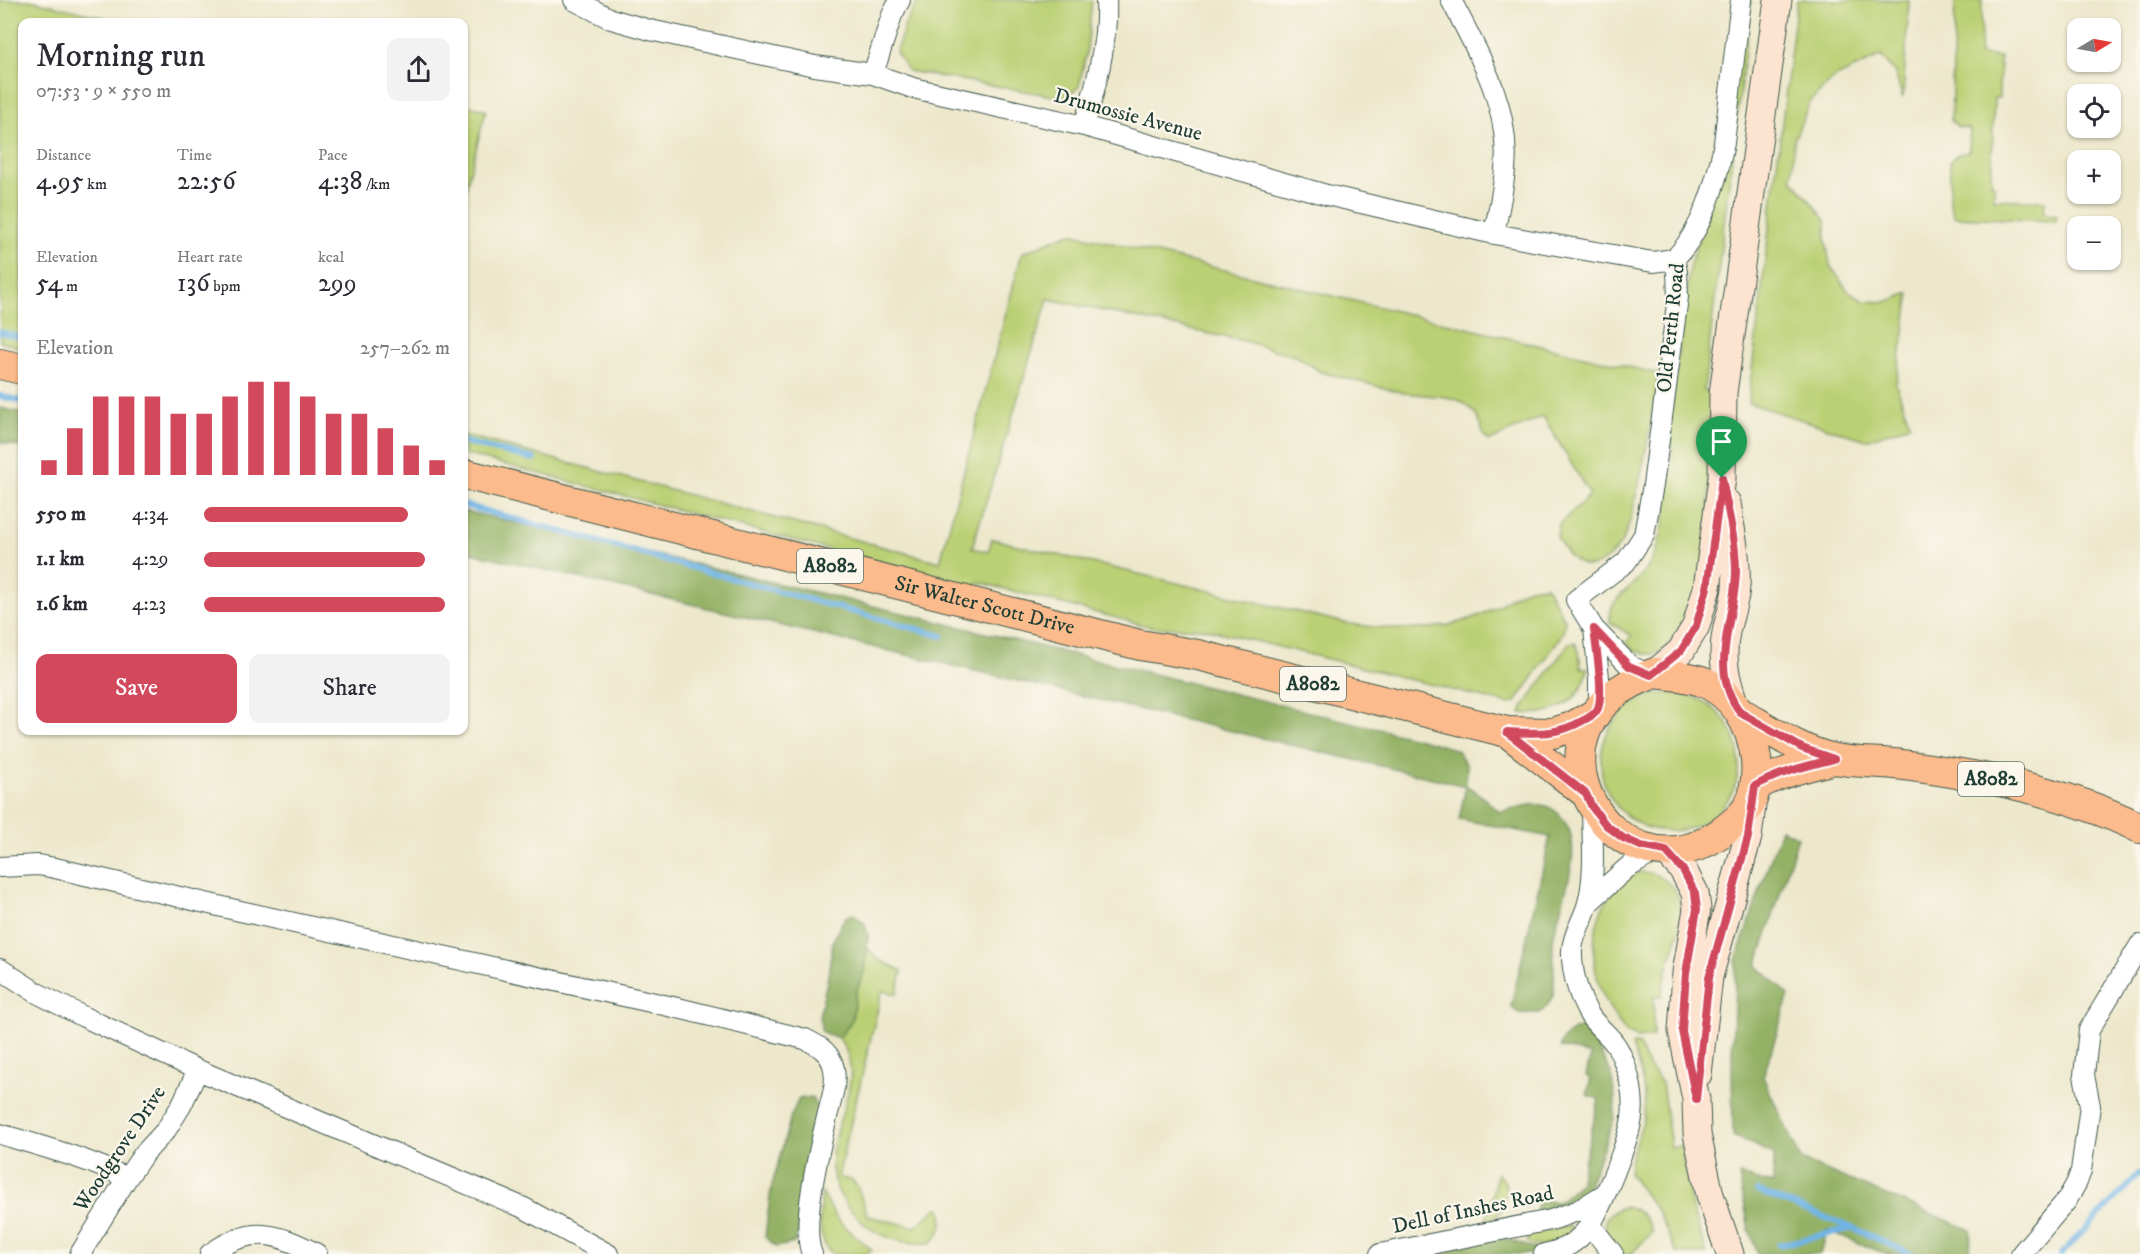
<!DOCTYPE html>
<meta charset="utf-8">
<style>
:root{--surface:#fff;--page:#f2f2f3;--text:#2b2b33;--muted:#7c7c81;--accent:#d1495b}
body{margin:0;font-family:"IM FELL DW Pica",serif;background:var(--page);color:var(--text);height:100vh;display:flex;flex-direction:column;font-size:22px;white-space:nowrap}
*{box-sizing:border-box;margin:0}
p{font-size:20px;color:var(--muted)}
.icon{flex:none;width:33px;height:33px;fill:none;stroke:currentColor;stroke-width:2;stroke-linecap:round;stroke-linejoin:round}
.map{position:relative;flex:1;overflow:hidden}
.side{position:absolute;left:18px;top:18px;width:450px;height:717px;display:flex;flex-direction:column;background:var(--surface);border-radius:12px;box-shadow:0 2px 4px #0004}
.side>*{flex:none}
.needle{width:39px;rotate:80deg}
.controls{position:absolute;left:2067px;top:18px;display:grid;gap:12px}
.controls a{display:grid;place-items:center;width:54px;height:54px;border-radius:12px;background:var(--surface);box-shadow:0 2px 4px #0004;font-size:30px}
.pin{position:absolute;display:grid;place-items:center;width:51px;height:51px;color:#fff;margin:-62px -26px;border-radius:50% 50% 50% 0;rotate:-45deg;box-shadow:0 0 6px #0007}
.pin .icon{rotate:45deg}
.round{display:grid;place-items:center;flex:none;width:63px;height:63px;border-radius:12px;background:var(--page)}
.summary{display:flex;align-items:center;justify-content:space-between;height:102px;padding:0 18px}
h1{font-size:33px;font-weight:600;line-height:45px}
.stats{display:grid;grid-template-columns:repeat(3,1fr);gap:9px;height:102px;padding:6px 18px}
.stats div{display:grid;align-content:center}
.stats b{font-size:26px;font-weight:600}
.stats small{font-size:16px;font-weight:400}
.stats p{font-size:16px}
.chart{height:168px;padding:12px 18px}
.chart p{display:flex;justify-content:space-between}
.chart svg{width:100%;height:108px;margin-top:6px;stroke:var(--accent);stroke-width:6}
.primary-button{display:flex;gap:12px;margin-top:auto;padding:12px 18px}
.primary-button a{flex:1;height:69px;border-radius:12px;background:var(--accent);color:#fff;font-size:24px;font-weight:600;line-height:69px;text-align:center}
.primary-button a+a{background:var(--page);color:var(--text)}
ul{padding:0 18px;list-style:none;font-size:20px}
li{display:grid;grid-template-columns:96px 72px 1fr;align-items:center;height:45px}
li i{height:15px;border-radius:8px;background:var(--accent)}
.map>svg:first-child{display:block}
.green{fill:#bbd074;stroke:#6d8654;stroke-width:1.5}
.forest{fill:#94b266;stroke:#5a784d;stroke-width:1.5}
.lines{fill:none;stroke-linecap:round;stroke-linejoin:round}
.stream{stroke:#70b4e6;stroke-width:6}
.minor-casing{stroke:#3e574b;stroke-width:22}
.secondary-casing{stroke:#3e574b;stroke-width:29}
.primary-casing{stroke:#3e574b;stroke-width:32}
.minor{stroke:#fff;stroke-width:20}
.secondary{stroke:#fde4d1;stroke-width:27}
.primary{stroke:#fbbb8c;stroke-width:30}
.route-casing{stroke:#fff;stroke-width:12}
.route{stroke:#d1495b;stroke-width:8}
.labels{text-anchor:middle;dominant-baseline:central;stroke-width:4.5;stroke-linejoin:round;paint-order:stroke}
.shield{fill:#fbf7ec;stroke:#61756b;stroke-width:1.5}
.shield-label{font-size:20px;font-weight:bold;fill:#1f3d34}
.street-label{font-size:21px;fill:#1f3d34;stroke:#fbf7ec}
</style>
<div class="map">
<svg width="2140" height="1254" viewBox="0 0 2140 1254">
<rect width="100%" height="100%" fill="#fbf7ec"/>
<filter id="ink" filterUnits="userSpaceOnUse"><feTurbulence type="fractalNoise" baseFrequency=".0167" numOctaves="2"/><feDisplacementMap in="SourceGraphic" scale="12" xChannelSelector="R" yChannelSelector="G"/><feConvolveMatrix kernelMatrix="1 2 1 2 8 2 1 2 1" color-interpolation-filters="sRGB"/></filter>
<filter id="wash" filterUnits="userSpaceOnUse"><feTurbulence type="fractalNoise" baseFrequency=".008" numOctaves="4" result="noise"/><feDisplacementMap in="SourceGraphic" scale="24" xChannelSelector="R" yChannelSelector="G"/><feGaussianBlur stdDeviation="1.35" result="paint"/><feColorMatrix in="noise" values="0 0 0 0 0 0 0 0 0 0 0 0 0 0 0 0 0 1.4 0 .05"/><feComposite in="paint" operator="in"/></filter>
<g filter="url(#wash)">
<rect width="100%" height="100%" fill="#ede8cc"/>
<!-- green -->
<path class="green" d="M0 0H30L123 22H22V348L0 342Z
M919 0H1092L1087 49 1079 87 1065 98 908 71 896 52 906 22Z
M1746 0H1751L1704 390 1710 391 1709 519 1698 606 1664 651 1653 654H1645L1635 651 1626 643 1632 636 1610 622C1607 597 1635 588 1648 567 1668 532 1668 488 1673 448L1666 446 1690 264 1702 231Z
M1797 0H1909L1903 98 1894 71 1881 56 1834 78 1810 102 1794 140 1792 179 1826 220V240L1830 265 1847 290 1864 301 1886 302 1910 293 1896 384 1910 425 1866 440 1748 403Z
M1955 0H1982L1980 55 2000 57 1999 98H1994L1991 184H1994V199L2045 201 2044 214 2057 215 2056 221 1954 217 1950 205V161L1958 154 1969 151 1970 129 1958 127 1951 120Z
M464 105 486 110 464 195Z
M1070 233 1659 374C1652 416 1646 458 1635 500 1632 513 1630 527 1623 539 1618 550 1602 567 1589 566 1573 565 1564 550 1557 537L1559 524 1590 495 1543 416 1490 441 1485 438 1476 415 1467 406 1458 400 1446 397 1404 393 1321 372 1298 357 1248 342 1048 299 972 548 988 552 992 539 1345 623C1397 631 1442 635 1491 610 1503 604 1514 593 1527 589 1533 587 1540 587 1546 586L1565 620 1563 633 1516 702 1509 704 1207 629 1151 627 978 582 976 588 464 454V435L940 562 1022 253Z
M1575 642 1579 652 1581 668H1588C1582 702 1554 717 1521 713L1524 706 1569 643Z
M1601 762a69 69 0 1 1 138 0a69 69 0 1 1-138 0Z
M1639 872C1653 872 1663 876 1672 887 1691 911 1677 938 1669 963 1666 974 1664 985 1661 996H1654L1653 1036 1636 1038 1632 1034 1628 1035C1618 1021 1608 1008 1602 992 1585 948 1594 892 1639 872Z
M867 947 877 959 902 971 897 994 882 991 838 1177 853 1181 858 1188 868 1216 915 1227 937 1208 941 1209C945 1220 941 1237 930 1243 906 1245 880 1238 862 1222 786 1153 882 1096 839 1038L852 1020 856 992 864 972Z
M1635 1044 1639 1045 1645 1061 1662 1083 1671 1147 1681 1146 1692 1209 1707 1254H1677L1658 1212 1630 1175C1626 1159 1642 1133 1644 1115 1647 1091 1639 1067 1632 1045Z
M1497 1174 1505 1182C1508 1196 1502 1220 1486 1221Z
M822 1192 835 1216 842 1224 872 1250 865 1254H833C815 1240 820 1211 822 1192Z
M1623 1207C1639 1206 1646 1218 1652 1232L1631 1254H1617C1605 1234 1593 1218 1623 1207Z
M1569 1226 1575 1229 1574 1232C1561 1239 1542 1253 1528 1242L1527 1238 1532 1234Z"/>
<!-- forest -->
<path class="forest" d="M0 408 22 413V447L0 442Z
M464 511C785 583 1104 662 1424 740L1457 750 1467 766 1466 786 1474 790 1500 812C1525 805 1549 796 1565 822 1585 851 1560 903 1554 935 1550 954 1557 975 1553 995 1552 1002 1545 1008 1540 1013H1519L1511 1006 1550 837 1459 819 1466 786 464 551Z
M1781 829 1798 837 1757 966 1789 995 1763 1077 1801 1160 1971 1230 1970 1254H1886L1827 1230 1820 1254H1758L1749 1229 1739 1175 1773 1184 1774 1154 1733 1136 1732 1054 1736 960Z
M854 914 865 924 868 937 864 972 856 992 852 1020 839 1038 822 1032 819 1016 827 982 833 941 845 917Z
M1586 1026 1611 1073 1615 1098 1614 1118 1585 1196 1570 1207 1540 1215 1536 1209 1539 1202 1544 1200 1554 1202 1560 1201 1579 1184 1599 1099 1587 1095 1591 1078 1586 1076 1591 1055 1560 1047C1564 1033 1573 1030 1586 1026Z
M812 1097 822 1119 803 1223 794 1243 776 1247 765 1237 771 1189 791 1116 799 1099Z
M1504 1238 1538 1250 1542 1254H1416Z"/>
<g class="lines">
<!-- stream -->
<path class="stream" d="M0 332 22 338
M0 396 22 401
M464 442 534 459
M464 505 942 636
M1757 1191 1852 1228
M1779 1245 1853 1228 1911 1254
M2061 1254 2139 1174"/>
</g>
</g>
<g filter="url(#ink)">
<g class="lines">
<defs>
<path id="minor" d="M574 0 611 19 650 30 815 66 873 74 913 88 1084 126 1327 195 1494 234 1653 262 1674 259
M1451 0C1479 54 1511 107 1505 170 1503 191 1498 213 1494 234
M873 74 892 15 900 0
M1084 126C1096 85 1108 43 1106 0
M1674 259C1702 232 1717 181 1724 143L1741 0
M1594 629 1599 678V707
M1651 675 1630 666 1594 629 1576 600 1626 562 1644 535 1653 485 1678 297 1677 272 1674 259
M0 867 38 865 55 868 240 911 682 1009 805 1039C817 1045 827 1050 832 1062 839 1080 831 1100 827 1117 820 1147 800 1226 812 1254
M1588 903 1627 868 1658 850
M0 969 37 993 84 1017 198 1070 524 1208 608 1254
M0 1134C44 1147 86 1158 127 1178
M1591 1226 1613 1254
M80 1254 127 1178 143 1155 166 1130 181 1106 198 1070
M210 1254C251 1225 275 1232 317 1254
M1380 1254 1551 1220 1577 1211 1606 1193
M1544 1254C1581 1247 1591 1227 1605 1195 1613 1177 1630 1135 1632 1117 1635 1094 1628 1067 1617 1047 1610 1035 1597 1027 1590 1016 1579 998 1571 971 1572 950 1573 933 1584 919 1588 903 1596 873 1592 838 1592 807
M2021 1254 2067 1200 2077 1182 2081 1171 2090 1106 2084 1075 2089 1030 2140 945"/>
<path id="secondary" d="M1727 503C1731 531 1738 559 1736 587 1735 602 1729 617 1726 632 1721 658 1726 680 1735 705
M1655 673 1681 651 1696 626 1707 588 1722 478 1723 393 1778 0
M1666 851 1683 870 1695 893 1697 909 1686 973 1682 1031 1696 1099 1697 1134 1710 1195 1730 1254
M1698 1074 1709 977 1748 837 1753 798"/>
<g id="primary">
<path d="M0 364 22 369"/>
<path id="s1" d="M464 474 1140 645 1198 655 1507 732 1553 733 1572 727 1595 714"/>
<path d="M1655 673C1671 675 1689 676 1704 682 1746 701 1763 750 1754 793 1750 811 1733 824 1719 834 1613 908 1503 725 1655 673Z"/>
<path d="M1741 713C1770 730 1801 752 1835 759 1857 763 1880 762 1903 765 1984 776 2066 791 2140 828"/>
<path d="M1507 732 1586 793"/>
<path d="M1755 786C1780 772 1807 766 1834 759"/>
</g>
</defs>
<!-- minor casing -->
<use href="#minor" class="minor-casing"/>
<!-- secondary casing -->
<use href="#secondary" class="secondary-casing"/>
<!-- primary casing -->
<use href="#primary" class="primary-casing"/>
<!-- minor -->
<use href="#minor" class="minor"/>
<!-- secondary -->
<use href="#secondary" class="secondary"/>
<!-- primary -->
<use href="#primary" class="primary"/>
</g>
</g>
<g class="lines" filter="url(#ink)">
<defs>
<path id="route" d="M1722 478C1727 508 1736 540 1736 570 1736 618 1706 669 1741 713L1802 748 1834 759C1807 766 1780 772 1755 786L1748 837 1709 977 1696 1099 1682 1031 1686 973 1697 909 1695 893 1683 870 1666 851 1641 846 1623 838 1606 825 1592 807 1586 794 1507 732C1538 733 1556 736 1584 720 1590 717 1596 714 1598 708 1604 692 1596 648 1594 629L1629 666 1651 675 1681 651 1696 626 1707 588Z"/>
</defs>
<!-- route casing -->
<use href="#route" class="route-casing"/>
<!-- route -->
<use href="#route" class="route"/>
</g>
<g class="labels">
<!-- shield labels -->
<g class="shield">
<rect x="797" y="549" width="66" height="34" rx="4.5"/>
<rect x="1280" y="667" width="66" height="34" rx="4.5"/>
<rect x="1958" y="762" width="66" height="34" rx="4.5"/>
</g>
<g class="shield-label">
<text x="830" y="566">A8082</text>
<text x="1313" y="684">A8082</text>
<text x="1991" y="779">A8082</text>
</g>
<!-- street labels -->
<g class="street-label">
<text transform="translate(1128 115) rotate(15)">Drumossie Avenue</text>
<text transform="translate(1671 328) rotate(-84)">Old Perth Road</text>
<text stroke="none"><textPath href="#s1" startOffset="537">Sir Walter Scott Drive</textPath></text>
<text transform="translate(120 1149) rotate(-56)">Woodgrove Drive</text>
<text transform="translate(1473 1210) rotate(-12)">Dell of Inshes Road</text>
</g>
</g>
</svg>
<div class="controls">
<a><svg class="needle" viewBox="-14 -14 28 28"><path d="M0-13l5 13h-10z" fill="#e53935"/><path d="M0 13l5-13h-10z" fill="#7c7c81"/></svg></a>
<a><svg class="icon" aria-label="locate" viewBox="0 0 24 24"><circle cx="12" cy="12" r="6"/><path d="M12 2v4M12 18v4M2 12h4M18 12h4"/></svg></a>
<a>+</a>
<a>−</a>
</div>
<div class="pin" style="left:1722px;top:478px;background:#1e9e55"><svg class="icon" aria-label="arrive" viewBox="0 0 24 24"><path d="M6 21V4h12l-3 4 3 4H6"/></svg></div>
<section class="side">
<div class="summary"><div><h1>Morning run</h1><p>07:53 · 9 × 550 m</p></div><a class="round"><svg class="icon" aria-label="share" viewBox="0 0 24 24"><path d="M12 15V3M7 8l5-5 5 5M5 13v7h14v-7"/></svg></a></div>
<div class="stats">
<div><p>Distance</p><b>4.95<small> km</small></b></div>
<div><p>Time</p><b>22:56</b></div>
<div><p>Pace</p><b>4:38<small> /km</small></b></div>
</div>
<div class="stats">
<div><p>Elevation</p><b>54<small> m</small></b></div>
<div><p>Heart rate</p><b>136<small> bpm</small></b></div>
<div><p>kcal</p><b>299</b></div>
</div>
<div class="chart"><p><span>Elevation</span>257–262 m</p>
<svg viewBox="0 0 160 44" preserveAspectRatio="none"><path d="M5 44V38M15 44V25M25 44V12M35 44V12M45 44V12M55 44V19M65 44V19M75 44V12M85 44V6M95 44V6M105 44V12M115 44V19M125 44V19M135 44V25M145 44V32M155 44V38"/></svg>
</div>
<ul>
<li><b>550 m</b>4:34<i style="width:83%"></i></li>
<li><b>1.1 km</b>4:29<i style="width:90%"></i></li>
<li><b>1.6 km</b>4:23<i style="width:98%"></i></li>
</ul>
<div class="primary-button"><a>Save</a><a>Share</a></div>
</section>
</div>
